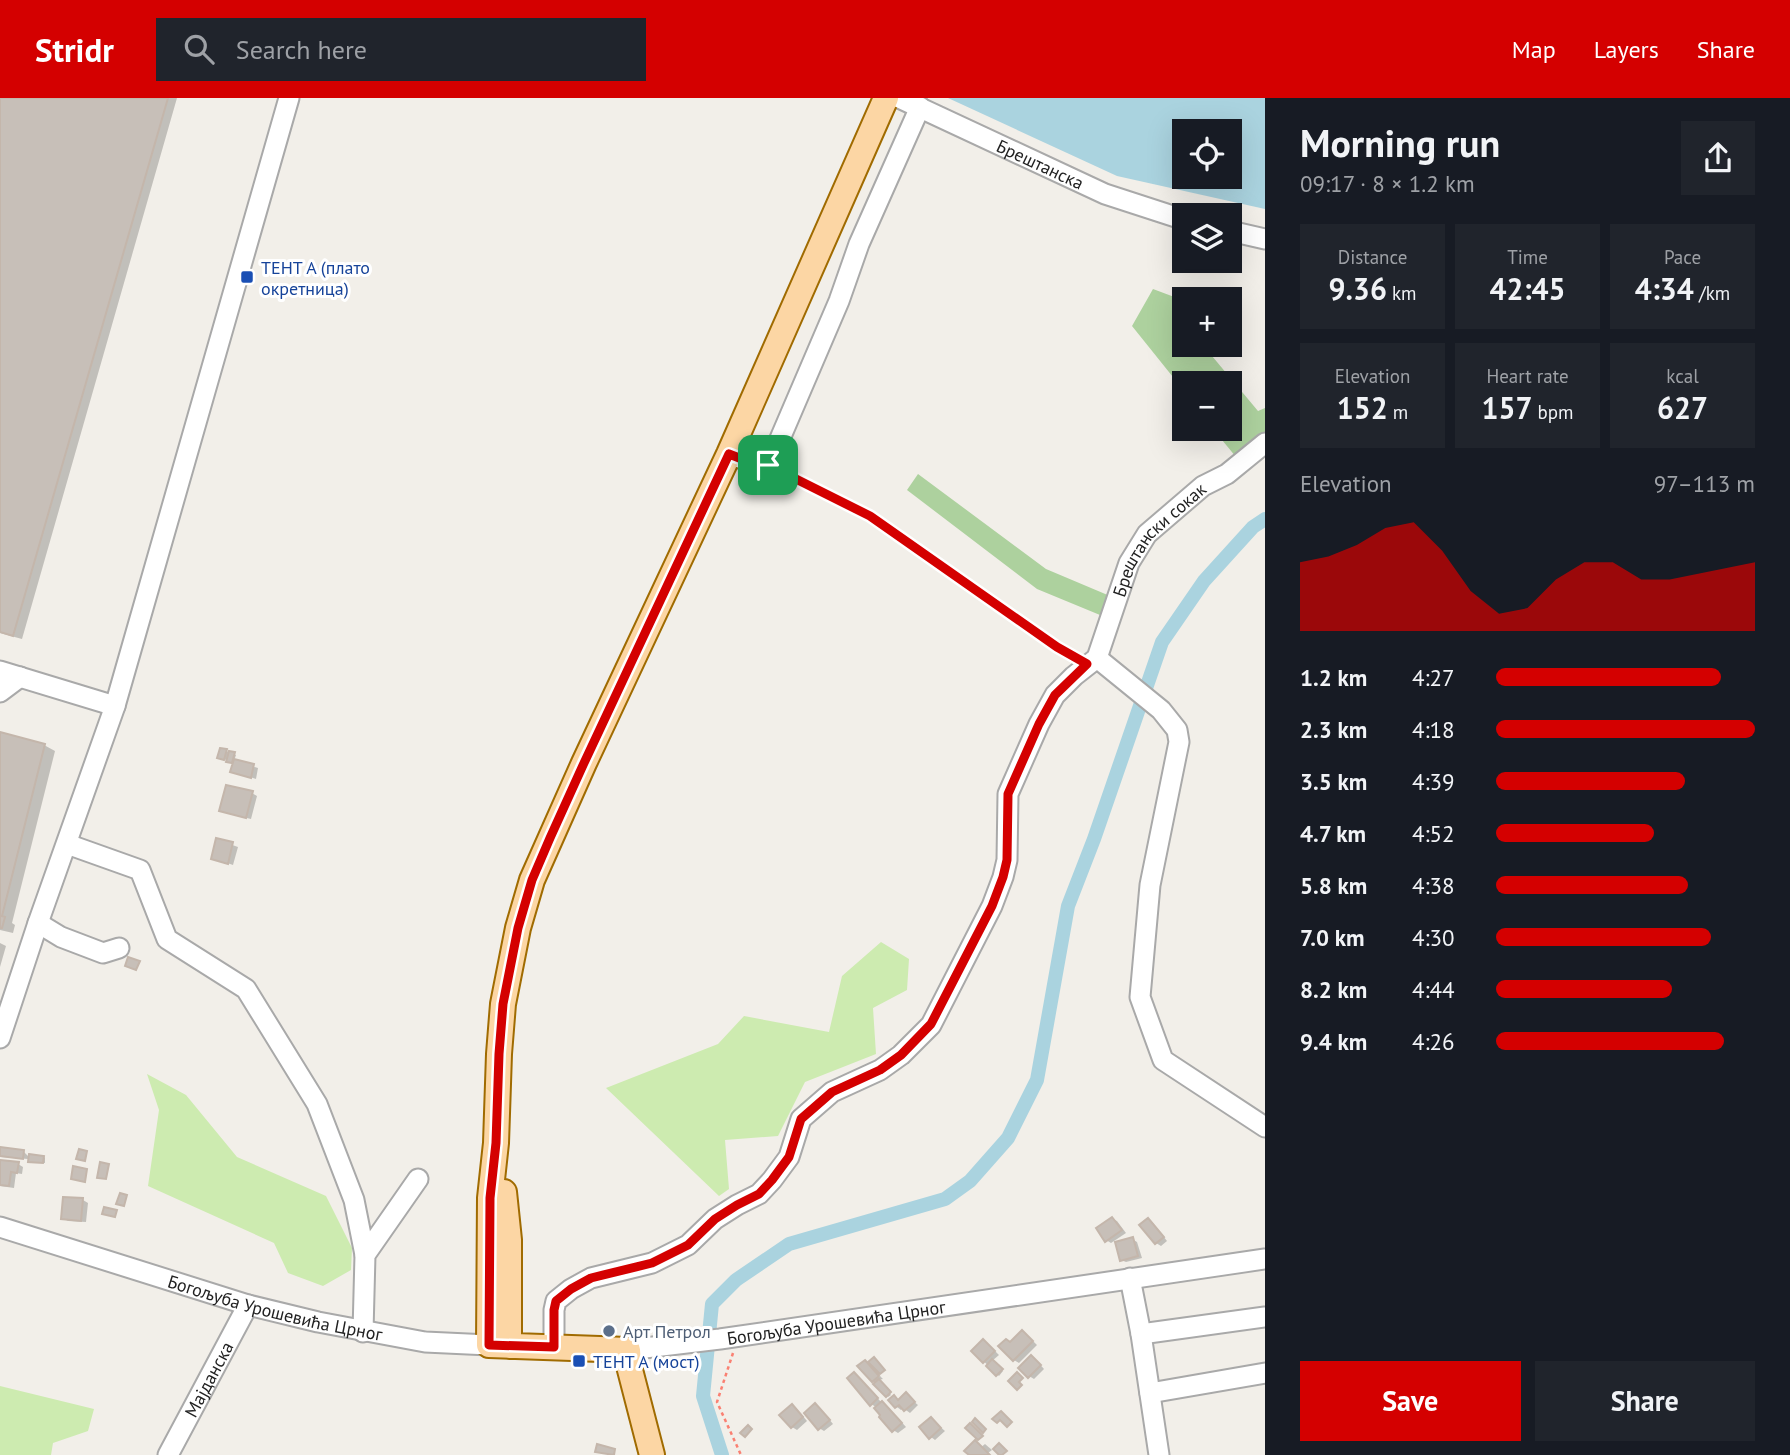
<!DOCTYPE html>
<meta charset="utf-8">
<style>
:root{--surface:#171b24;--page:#20242c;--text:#f1f3f6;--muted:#9ea1a6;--accent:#d40000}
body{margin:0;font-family:"PT Sans",sans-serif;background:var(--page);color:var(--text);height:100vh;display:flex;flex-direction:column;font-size:26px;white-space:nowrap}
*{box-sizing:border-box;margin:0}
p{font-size:23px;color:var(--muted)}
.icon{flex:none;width:38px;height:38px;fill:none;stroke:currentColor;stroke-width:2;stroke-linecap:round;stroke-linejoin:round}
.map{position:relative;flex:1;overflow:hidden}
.side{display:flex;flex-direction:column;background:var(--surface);width:525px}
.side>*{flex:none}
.controls{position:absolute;left:1172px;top:21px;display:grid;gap:14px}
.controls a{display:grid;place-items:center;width:70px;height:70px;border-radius:0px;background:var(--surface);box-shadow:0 7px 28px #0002;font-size:35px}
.pin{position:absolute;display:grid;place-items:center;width:60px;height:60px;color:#fff;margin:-30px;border-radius:14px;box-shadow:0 4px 10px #0006}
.round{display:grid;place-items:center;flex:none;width:74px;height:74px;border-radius:0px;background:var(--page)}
.overview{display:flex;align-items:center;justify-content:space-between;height:119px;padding:0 35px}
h1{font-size:38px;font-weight:700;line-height:52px}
.stats{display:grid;grid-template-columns:repeat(3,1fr);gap:10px;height:119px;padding:7px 35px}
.stats div{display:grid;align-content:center;border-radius:0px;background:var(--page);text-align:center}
.stats b{font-size:30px;font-weight:700}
.stats small{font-size:19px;font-weight:400}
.stats p{font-size:19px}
.chart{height:196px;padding:14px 35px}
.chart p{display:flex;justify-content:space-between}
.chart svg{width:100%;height:126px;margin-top:7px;fill:var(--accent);opacity:.7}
.primary-button{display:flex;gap:14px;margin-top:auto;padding:14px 35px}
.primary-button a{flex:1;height:80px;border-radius:0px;background:var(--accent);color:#fff;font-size:28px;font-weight:700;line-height:80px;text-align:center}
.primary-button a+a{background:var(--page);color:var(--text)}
ul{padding:0 35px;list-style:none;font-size:23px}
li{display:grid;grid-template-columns:112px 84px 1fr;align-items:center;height:52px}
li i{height:18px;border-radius:9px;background:var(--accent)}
header{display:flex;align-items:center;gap:42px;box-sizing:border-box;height:98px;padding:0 35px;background:var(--accent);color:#fff}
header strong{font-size:33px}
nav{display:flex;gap:38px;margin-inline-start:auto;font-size:24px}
.search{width:490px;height:63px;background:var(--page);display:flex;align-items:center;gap:18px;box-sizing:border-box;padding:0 24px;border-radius:0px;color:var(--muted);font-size:26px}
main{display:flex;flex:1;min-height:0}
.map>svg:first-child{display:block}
.grass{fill:#cdebb0}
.forest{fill:#add19e}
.water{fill:#aad3df;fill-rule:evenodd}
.shadow{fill:#0003}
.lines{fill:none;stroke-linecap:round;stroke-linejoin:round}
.canal{stroke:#aad3df;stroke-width:14}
.building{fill:#c7bfb8;stroke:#c4b6ab;stroke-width:2}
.minor-casing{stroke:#a9a9a9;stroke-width:23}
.major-casing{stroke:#a06b00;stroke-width:28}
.path{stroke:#fa8072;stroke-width:2.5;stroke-dasharray:3.5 3.5;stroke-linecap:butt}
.minor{stroke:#fff;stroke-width:19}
.major{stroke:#fcd6a4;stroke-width:24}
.route-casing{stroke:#fff;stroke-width:14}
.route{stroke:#d40000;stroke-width:9}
.transit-dot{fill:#1a4fb4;stroke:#fff;stroke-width:2.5}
.service-dot{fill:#5c6f8a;stroke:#fff;stroke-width:2.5}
.labels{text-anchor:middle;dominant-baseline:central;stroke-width:6;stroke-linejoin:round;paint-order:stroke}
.street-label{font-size:18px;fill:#222;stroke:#fff}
.transit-label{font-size:18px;fill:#164399;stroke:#fff;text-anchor:start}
.service-label{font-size:18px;fill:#4e5e75;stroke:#fff;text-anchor:start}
</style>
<header>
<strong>Stridr</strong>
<div class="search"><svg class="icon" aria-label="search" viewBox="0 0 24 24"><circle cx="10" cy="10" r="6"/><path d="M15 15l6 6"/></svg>Search here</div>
<nav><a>Map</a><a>Layers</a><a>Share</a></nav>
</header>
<main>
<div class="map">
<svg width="1265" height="1357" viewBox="0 0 1265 1357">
<rect width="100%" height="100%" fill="#f2efe9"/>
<!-- grass -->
<path class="grass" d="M881 844 909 861 907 892 873 910 876 956 805 984 778 1038 725 1042 729 1091 719 1098 606 990 718 946 744 918 829 934 842 878Z
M147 976 186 997 237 1059 326 1098 352 1150 351 1172 323 1188 288 1175 274 1145 148 1088 159 1012Z
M0 1288 94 1311 88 1333 53 1345 51 1357H0Z"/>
<!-- forest -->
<path class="forest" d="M1153 191 1185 203V247H1213L1212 258 1258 313 1265 310V335L1236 359 1213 331H1230V285H1185V294L1132 228Z
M918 376 1046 471 1110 498 1100 517 1037 491 907 392Z"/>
<!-- water -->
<path class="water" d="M948 0H1265V111L1117 78ZM1185 33H1230V79H1185Z"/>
<!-- shadow -->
<path class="shadow" d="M0 0H177L22 541 0 535Z
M0 636 44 647 55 653 12 825 15 827 13 835 0 832Z
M226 653 236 657 234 663 258 670 256 681 232 673 235 665 221 660Z
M252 695 257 698 251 721 226 715Z
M218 742 238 749 233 767 213 760Z
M0 845 6 848 0 869Z
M0 1051 23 1053 28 1058 44 1059 45 1060V1065L32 1064 28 1061 1 1059 0 1058Z
M18 1066 23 1069 22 1076 16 1075 14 1090 0 1088V1071Z
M65 1101 83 1102 88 1105 86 1124 68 1123 63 1120Z
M1112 1121 1117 1123 1126 1135 1111 1145 1106 1142Z
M1148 1122 1153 1125 1167 1143 1161 1148 1156 1145Z
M1132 1141 1137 1144 1142 1160 1126 1164 1121 1162Z
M1027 1237 1037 1247 1019 1265 1014 1262Z
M988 1246 999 1257 992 1263 1003 1273 999 1278 973 1253Z
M1036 1262 1044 1271 1034 1281 1029 1278Z
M865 1264 879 1274 875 1272 879 1277V1279L880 1278 883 1281 878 1282 891 1297 888 1299 873 1283Z
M854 1276 859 1279 881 1304 887 1308 906 1329 898 1335 893 1332 876 1309 871 1306Z
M906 1297 918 1307 910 1315 903 1310 901 1312 897 1309V1301L900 1303Z
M816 1307 820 1310 833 1326 824 1333 819 1330Z
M792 1308 797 1311 807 1323 797 1332 792 1329Z
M931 1321 945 1333 935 1342 931 1339Z
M985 1346 992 1352 988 1355 990 1357H971Z"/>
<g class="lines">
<!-- canal -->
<path class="canal" d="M722 1357 703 1298 712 1206 736 1182 789 1146 945 1101 970 1083 1008 1040 1037 982 1068 808 1094 741 1162 544 1204 483 1253 429 1265 421"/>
</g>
<!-- building -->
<path class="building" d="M0 0H168L13 538 0 534Z
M0 634 45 646 2 818 5 819 2 830H0Z
M220 650 227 651 224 662 217 660Z
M229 653 235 654 232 665 226 664Z
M234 661 254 666 251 680 230 674Z
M226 687 253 693 246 720 219 713Z
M216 740 233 744 228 766 211 761Z
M128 859 140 863 136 872 125 868Z
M0 1049 24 1052 23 1061 0 1058Z
M79 1051 87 1053 85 1063 76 1061Z
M29 1056 44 1058 43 1065 28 1064Z
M0 1062 19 1064 17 1075 11 1074 9 1088 0 1087Z
M100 1064 109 1066 106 1081 97 1080Z
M73 1068 87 1071 85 1084 71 1081Z
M120 1095 127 1097 124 1108 116 1106Z
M63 1099 83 1100 81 1123 61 1121Z
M104 1109 117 1112 115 1119 102 1116Z
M1112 1119 1122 1132 1105 1144 1096 1130Z
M1148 1120 1164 1139 1155 1146 1139 1127Z
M1133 1139 1138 1158 1120 1163 1115 1144Z
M1022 1232 1033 1243 1013 1263 998 1248 1006 1241 1010 1244Z
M983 1241 995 1253 983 1265 971 1253Z
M1031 1257 1041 1267 1028 1280 1018 1270Z
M874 1259 885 1272 880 1276 868 1264Z
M992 1261 1003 1271 996 1278 986 1268Z
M865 1262 879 1278 872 1284 857 1268Z
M854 1274 878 1300 870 1308 847 1280Z
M1017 1274 1023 1280 1019 1284 1022 1287 1017 1292 1008 1283Z
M879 1281 891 1294 886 1299 873 1286Z
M906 1294 915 1304 904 1313 899 1307 895 1310 888 1302 894 1297 898 1302Z
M882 1303 902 1325 892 1334 879 1319 880 1317 874 1310Z
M815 1305 830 1322 818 1332 804 1315Z
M792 1306 803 1319 791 1330 779 1317Z
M1001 1313 1012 1324 1007 1329 1000 1322 997 1325 992 1321Z
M931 1319 941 1330 929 1341 919 1329Z
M975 1320 986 1331 983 1335 972 1324Z
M970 1325 983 1338 978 1342 965 1330Z
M748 1327 752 1331 745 1339 740 1335Z
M975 1342 990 1357H969L964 1353Z
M999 1345 1007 1353 1002 1357H999L993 1351Z
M597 1346 615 1351 614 1357 595 1354Z"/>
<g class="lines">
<defs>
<g id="minor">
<path id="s1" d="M899 0 1105 96 1185 122"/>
<path d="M1230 133 1265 141"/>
<path d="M729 356 747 363 768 367 773 357 839 203 859 146 920 9"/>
<path d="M1097 560 1161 612 1177 632 1179 644 1150 787 1140 899 1163 962 1265 1029"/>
<path d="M0 573 115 608"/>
<path d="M0 594 20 579"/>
<path d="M67 746 140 772 167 841 246 891 317 1006 354 1102 365 1157"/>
<path d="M38 825 61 839 103 855 119 850"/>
<path d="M0 940 38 825 115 608 289 0"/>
<path id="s2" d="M0 1129 248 1207 318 1224 425 1244 489 1247"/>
<path d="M1130 1180 1141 1236 1159 1357"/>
<path d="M363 1234 365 1157 418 1081"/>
<path d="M1141 1236 1265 1219"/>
<path id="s3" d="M554 1249V1212L556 1203 571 1191 591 1180 652 1165 688 1147 715 1121 737 1107 759 1096 772 1082 789 1059 801 1021 832 994 880 972 901 957 931 927 992 808 1003 779 1007 762 1008 696 1039 626 1055 597 1074 578 1097 560 1129 465 1147 436 1203 388 1227 376 1265 345"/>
<path id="s4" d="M628 1252 720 1241 1265 1161"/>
<path d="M1150 1295 1265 1275"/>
<path id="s5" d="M168 1357 248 1207"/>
</g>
<path id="major" d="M504 1094 509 1142V1248
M652 1357 629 1268 628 1252 489 1247 490 1100 496 1045 499 956 503 906 518 830 532 782 584 665 729 356 886 0"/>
</defs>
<!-- minor casing -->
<use href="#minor" class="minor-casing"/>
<!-- major casing -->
<use href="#major" class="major-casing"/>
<!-- path -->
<path class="path" d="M783 375 870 418 1057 549 1072 558
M733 1255 717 1304 741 1357"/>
<!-- minor -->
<use href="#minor" class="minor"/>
<!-- major -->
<use href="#major" class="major"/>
</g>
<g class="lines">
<defs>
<path id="route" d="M729 356 747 363 768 367 870 418 1057 549 1087 566 1055 597 1039 626 1008 696 1007 762 1003 779 992 808 931 926 901 957 880 972 832 994 801 1021 789 1059 772 1082 759 1096 737 1107 715 1121 688 1147 652 1165 591 1180 571 1191 556 1203 554 1212V1249L489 1247 490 1100 496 1045 499 956 503 906 518 830 532 782 550 740 584 665Z"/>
</defs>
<!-- route casing -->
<use href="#route" class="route-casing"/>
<!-- route -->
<use href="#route" class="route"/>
</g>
<!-- markers -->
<g class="transit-dot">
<rect x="240" y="172" width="14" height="14" rx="3.5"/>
<rect x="572" y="1256" width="14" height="14" rx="3.5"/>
</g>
<circle class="service-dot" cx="609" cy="1233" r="7"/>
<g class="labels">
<!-- street labels -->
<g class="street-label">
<text stroke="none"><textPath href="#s1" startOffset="156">Брештанска</textPath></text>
<text stroke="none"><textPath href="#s3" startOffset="1080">Брештански сокак</textPath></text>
<text stroke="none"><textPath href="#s2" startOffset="287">Богољуба Урошевића Црног</textPath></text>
<text stroke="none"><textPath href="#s4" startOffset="210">Богољуба Урошевића Црног</textPath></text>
<text stroke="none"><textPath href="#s5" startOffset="86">Мајданска</textPath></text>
</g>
<!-- transit labels -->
<g class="transit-label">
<text x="261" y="169">ТЕНТ А (плато<tspan x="261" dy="21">окретница)</tspan></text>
<text x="593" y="1263">ТЕНТ А (мост)</text>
</g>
<!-- service labels -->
<g class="service-label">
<text x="623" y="1233">Арт Петрол</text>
</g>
</g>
</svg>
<div class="controls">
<a><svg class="icon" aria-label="locate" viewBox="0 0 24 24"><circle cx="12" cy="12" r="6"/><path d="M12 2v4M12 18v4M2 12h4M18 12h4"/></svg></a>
<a><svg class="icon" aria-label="layers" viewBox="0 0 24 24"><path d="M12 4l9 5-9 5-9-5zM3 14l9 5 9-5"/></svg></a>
<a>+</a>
<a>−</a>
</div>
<div class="pin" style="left:768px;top:367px;background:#1e9e55"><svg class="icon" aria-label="arrive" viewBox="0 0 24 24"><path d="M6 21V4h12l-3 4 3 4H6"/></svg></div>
</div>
<section class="side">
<div class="overview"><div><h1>Morning run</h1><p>09:17 · 8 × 1.2 km</p></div><a class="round"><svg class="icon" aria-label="share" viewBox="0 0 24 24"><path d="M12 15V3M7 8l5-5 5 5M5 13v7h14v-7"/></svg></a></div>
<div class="stats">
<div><p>Distance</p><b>9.36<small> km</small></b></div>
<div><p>Time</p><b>42:45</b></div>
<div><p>Pace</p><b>4:34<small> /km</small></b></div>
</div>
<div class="stats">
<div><p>Elevation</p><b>152<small> m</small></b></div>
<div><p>Heart rate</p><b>157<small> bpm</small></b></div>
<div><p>kcal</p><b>627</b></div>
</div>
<div class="chart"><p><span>Elevation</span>97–113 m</p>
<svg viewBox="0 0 160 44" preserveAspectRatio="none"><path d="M0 44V20L10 18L20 14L30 8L40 6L50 16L60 30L70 38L80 36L90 26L100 20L110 20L120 26L130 26L140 24L150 22L160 20V44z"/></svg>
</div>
<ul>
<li><b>1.2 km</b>4:27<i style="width:87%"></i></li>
<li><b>2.3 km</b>4:18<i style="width:100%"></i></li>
<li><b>3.5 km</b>4:39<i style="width:73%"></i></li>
<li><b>4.7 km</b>4:52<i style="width:61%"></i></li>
<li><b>5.8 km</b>4:38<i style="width:74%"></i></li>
<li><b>7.0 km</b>4:30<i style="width:83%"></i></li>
<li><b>8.2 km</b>4:44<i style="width:68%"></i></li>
<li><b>9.4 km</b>4:26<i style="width:88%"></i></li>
</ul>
<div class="primary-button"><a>Save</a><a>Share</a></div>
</section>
</main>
